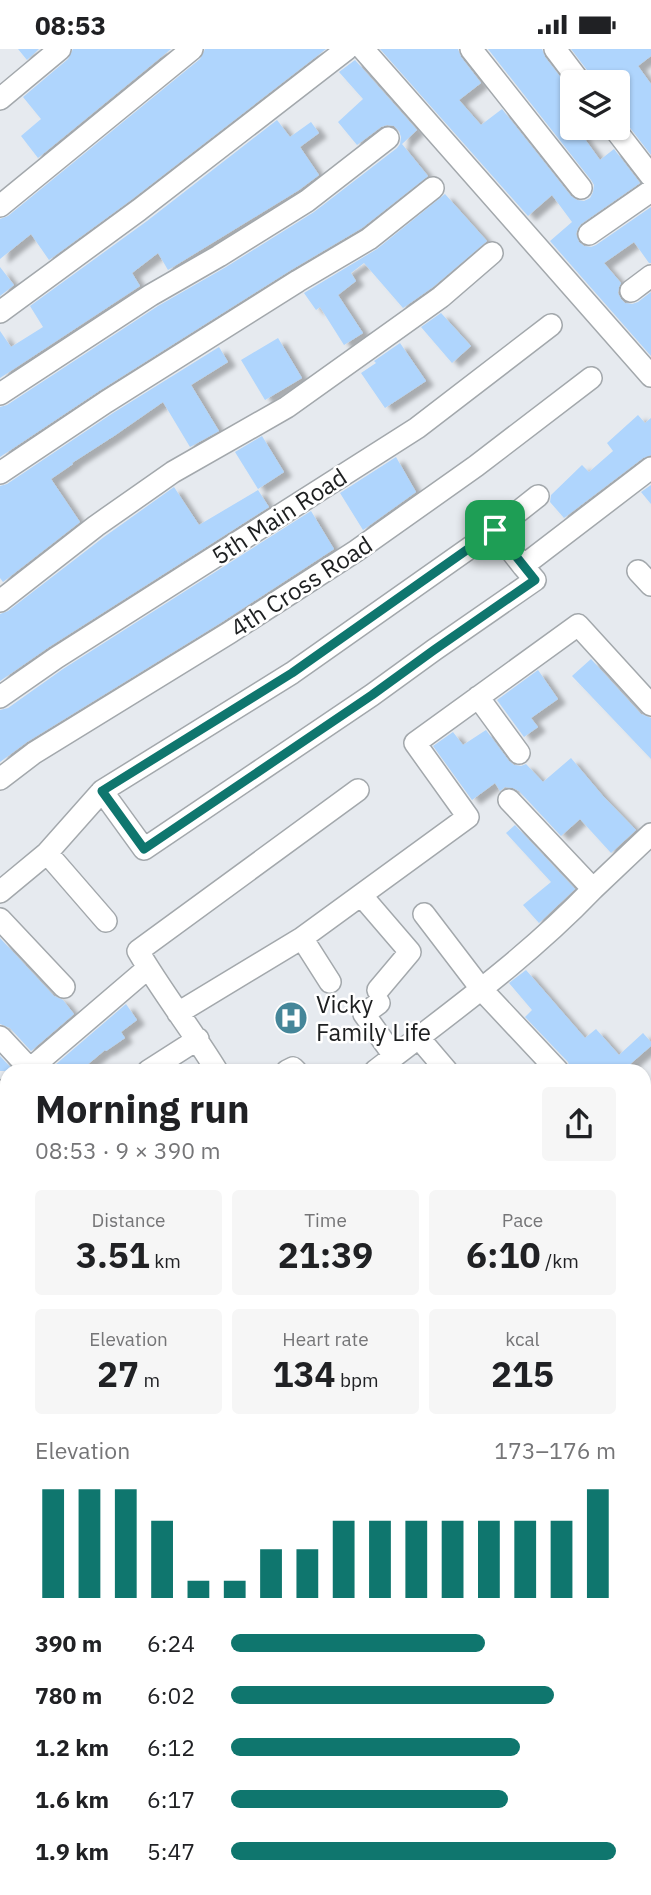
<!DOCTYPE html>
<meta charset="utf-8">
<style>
:root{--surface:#fff;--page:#f6f6f6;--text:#202124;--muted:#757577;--accent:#0f766e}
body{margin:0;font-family:"IBM Plex Sans",sans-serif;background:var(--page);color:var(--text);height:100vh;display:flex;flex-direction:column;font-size:26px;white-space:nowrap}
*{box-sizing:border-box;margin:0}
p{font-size:23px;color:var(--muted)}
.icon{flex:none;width:38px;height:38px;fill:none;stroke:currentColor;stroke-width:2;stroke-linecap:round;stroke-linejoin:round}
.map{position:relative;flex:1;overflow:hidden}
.drawer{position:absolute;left:0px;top:1015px;width:651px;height:831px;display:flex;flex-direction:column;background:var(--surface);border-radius:21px 21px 0 0;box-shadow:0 2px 5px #0004}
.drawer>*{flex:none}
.tools{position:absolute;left:560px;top:21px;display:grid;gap:14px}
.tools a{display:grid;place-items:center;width:70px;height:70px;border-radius:7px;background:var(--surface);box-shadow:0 2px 5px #0004;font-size:35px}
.pin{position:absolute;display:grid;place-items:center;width:60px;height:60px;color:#fff;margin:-30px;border-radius:14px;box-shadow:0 4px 10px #0006}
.round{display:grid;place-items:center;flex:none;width:74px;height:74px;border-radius:7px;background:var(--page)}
.overview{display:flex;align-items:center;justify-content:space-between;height:119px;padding:0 35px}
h1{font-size:38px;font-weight:700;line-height:52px}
.stats{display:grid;grid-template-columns:repeat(3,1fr);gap:10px;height:119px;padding:7px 35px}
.stats div{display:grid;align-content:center;border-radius:7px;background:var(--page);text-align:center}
.stats b{font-size:35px;font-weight:700}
.stats small{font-size:19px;font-weight:400}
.stats p{font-size:19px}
.chart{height:196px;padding:14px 35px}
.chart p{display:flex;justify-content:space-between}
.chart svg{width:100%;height:126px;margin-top:7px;stroke:var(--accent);stroke-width:6}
ul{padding:0 35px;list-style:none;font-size:23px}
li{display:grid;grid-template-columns:112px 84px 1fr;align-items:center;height:52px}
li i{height:18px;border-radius:9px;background:var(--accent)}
.status{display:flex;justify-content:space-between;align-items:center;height:49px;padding:0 35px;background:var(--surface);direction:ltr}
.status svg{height:19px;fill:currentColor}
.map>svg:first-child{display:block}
.building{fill:#afd5fd;filter:url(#shadow)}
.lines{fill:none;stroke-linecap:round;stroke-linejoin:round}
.minor-casing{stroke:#a3a8ac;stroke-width:24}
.secondary-casing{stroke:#a3a8ac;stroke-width:33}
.minor{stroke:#fff;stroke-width:21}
.secondary{stroke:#fff;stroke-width:30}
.route-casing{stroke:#fff;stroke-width:14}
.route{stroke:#0f766e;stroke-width:9}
.labels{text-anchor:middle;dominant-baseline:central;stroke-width:5;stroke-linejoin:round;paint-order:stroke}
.street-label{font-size:24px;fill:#1d1f20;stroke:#fff}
.poi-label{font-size:24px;fill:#1d1f20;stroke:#fff;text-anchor:start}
</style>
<div class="status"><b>08:53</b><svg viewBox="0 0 49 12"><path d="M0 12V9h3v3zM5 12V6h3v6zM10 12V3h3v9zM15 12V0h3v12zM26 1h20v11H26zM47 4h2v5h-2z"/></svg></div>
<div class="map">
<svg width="651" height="1846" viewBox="0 0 651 1846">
<defs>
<filter id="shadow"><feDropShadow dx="8" dy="4.5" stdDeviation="2" flood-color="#0004"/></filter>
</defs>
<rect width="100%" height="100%" fill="#e6eaef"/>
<!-- building -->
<path class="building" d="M18 0H39L27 11Z
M73 0H171L38 109 21 87 41 70 23 48 68 10Z
M205 0H326L131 151 49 211 31 185 0 210V170L8 167 200 10Z
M380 0H458L461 8 481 34 459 51 481 76 502 60 571 147 577 151 584 152 590 149 593 143 594 136 591 131 488 0H542L545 8 572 43V79H577L600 111 614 100 640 134 581 175 578 179 576 185 579 193 584 197 591 198 596 196 651 158V214H649L634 193 604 214 621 234 619 238 618 244 621 250 625 254 632 255 638 253 651 243V307L550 192 572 173 552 146 528 167Z
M571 0H651V7L638 17 651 35V106L624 71 618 65V33H593L590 25Z
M355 11 417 81 402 95 428 127 362 179 291 221 99 342 0 408V358L7 356 158 257 226 218 314 163 397 99 400 95 401 88 399 82 394 77 387 76 381 78 357 96 338 73 363 50 339 23Z
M277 71 290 88 311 73 319 84 300 98 319 126 299 141 168 221 158 204 132 224 140 237 0 329V282L11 298 43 278 30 257 147 172Z
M445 145 487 192 433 238 403 259 364 214 351 224 356 232 338 246 363 284 344 296 320 258 316 261 304 244 377 200Z
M0 218 14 236 0 247Z
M441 264 471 297 452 314 421 278Z
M278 289 302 329 265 351 241 311Z
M400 294 426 332 385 359 361 324 376 314 374 312Z
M219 298 228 313 191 336 219 382 190 398 163 353 114 387 72 414 73 415 51 430 80 473 3 533 0 529V437L7 435 113 364Z
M638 366 645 374 651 369V406L643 409 564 469 550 453 551 446 582 416 589 423 613 402 607 394Z
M262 387 284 423 258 440 235 403Z
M396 408 416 443 363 481 340 444Z
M651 436V455L641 443Z
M174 438 199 476 258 441 269 458 49 598 0 632V565L8 562 104 488Z
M311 462 334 500 222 573 27 693 0 713V661L8 659 63 620Z
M591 610 641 665 651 669V710L572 627Z
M538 621 558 650 531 669 538 678 524 688 497 651Z
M486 681 509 712 514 716 521 717 526 715 543 733 571 709 603 747 636 781 611 804 580 770 561 787 519 742 513 739 505 738 500 742 495 734 472 751 433 697 453 683 463 696Z
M515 776 575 840 539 874 523 856 551 833 506 784Z
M0 889 54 947 63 951 74 965 31 1002 10 979 0 975Z
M526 921 585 989 596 980 619 1006 643 984 651 993V997L628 1017 633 1022H571L568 1013 525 968 532 961 509 934Z
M126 955 137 971 121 983 125 989 106 1002 105 1001 80 1022H48Z
M0 1007 14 1022H0Z"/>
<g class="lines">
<defs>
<path id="minor" d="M363 0 651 327
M471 0 581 139
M555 0 580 33
M0 50 60 0
M614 79 651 127
M0 157 192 0
M589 185 651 142
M631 242 651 227
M0 263 139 161 347 0
M0 345 151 246 219 207 307 152 388 89
M0 424 106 353 298 232 369 190 433 139
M495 481 538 447
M638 522 651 536
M0 552 96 477 173 423 287 358 441 248 492 204
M0 648 56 609 417 379 551 276
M478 648 519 704
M0 730 34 704 229 584 356 502 476 417 591 329
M102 742 292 624 495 481 523 517 651 419
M47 804 106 872
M593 840 651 785
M0 843 47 804 102 742 144 800 372 646 434 601 535 531 523 517
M361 846 410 903 378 941
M424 865 482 941 558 1022
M0 870 64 938
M302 889 330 933
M379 954 364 965 394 1007
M178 964 302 889 468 768 415 694 578 576 651 656
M0 988 30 1020 148 919
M418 988 447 1022
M148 1022 198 990
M217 1022C192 981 162 943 138 902L358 741
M287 1022 293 1019 296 1022
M375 1022C450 964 527 909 593 840L509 751
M0 1046 7 1040
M644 1056 651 1054
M644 1193 651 1199
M0 1467 7 1480
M644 1480 651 1474
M0 1563 7 1558
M0 1625 7 1621
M644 1698 651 1707
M0 1715 7 1711
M644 1773 651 1767
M179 1839 184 1846
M250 1839 254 1846
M0 1841 7 1836
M551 1846 559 1839"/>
<path id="secondary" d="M0 1168 7 1175
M476 1839 480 1846"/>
</defs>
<!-- minor casing -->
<use href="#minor" class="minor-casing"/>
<!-- secondary casing -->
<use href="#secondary" class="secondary-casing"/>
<!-- minor -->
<use href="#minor" class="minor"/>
<!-- secondary -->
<use href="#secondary" class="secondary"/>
</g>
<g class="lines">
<defs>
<path id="route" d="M495 481 535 531 434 601 372 646 144 800 102 742 292 624Z"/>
</defs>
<!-- route casing -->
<use href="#route" class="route-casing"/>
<!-- route -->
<use href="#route" class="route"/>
</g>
<!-- icons -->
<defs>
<symbol id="hospital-disc" viewBox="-11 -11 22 22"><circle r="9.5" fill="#458699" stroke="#fff"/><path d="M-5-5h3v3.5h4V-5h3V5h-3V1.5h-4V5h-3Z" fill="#fff"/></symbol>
</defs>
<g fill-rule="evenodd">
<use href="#hospital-disc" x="272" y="950" width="38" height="38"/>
</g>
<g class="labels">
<!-- street labels -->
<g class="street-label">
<text transform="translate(279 467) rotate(-33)">5th Main Road</text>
<text transform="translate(301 537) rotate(-33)">4th Cross Road</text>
</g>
<!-- poi labels -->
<g class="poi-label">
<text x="316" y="955">Vicky<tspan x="316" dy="28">Family Life</tspan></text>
</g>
</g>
</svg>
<div class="tools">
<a><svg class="icon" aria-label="layers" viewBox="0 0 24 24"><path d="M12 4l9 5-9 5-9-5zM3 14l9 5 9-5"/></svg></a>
</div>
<div class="pin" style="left:495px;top:481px;background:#1e9e55"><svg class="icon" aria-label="arrive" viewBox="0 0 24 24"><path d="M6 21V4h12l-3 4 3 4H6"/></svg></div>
<section class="drawer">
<div class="overview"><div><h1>Morning run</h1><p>08:53 · 9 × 390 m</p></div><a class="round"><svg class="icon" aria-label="share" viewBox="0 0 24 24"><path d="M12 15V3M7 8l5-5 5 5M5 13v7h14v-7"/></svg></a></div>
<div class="stats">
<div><p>Distance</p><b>3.51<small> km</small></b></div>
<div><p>Time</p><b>21:39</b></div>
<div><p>Pace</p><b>6:10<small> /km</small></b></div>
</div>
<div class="stats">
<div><p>Elevation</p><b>27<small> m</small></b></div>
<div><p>Heart rate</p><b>134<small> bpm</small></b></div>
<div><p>kcal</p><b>215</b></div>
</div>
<div class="chart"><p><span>Elevation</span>173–176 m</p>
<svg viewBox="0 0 160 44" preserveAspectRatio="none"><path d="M5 44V6M15 44V6M25 44V6M35 44V17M45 44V38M55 44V38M65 44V27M75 44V27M85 44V17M95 44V17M105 44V17M115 44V17M125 44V17M135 44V17M145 44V17M155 44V6"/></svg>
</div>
<ul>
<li><b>390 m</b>6:24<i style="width:66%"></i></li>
<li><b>780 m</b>6:02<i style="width:84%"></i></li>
<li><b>1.2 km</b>6:12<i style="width:75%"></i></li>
<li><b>1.6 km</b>6:17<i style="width:72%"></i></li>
<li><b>1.9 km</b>5:47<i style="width:100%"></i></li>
</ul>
</section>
</div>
